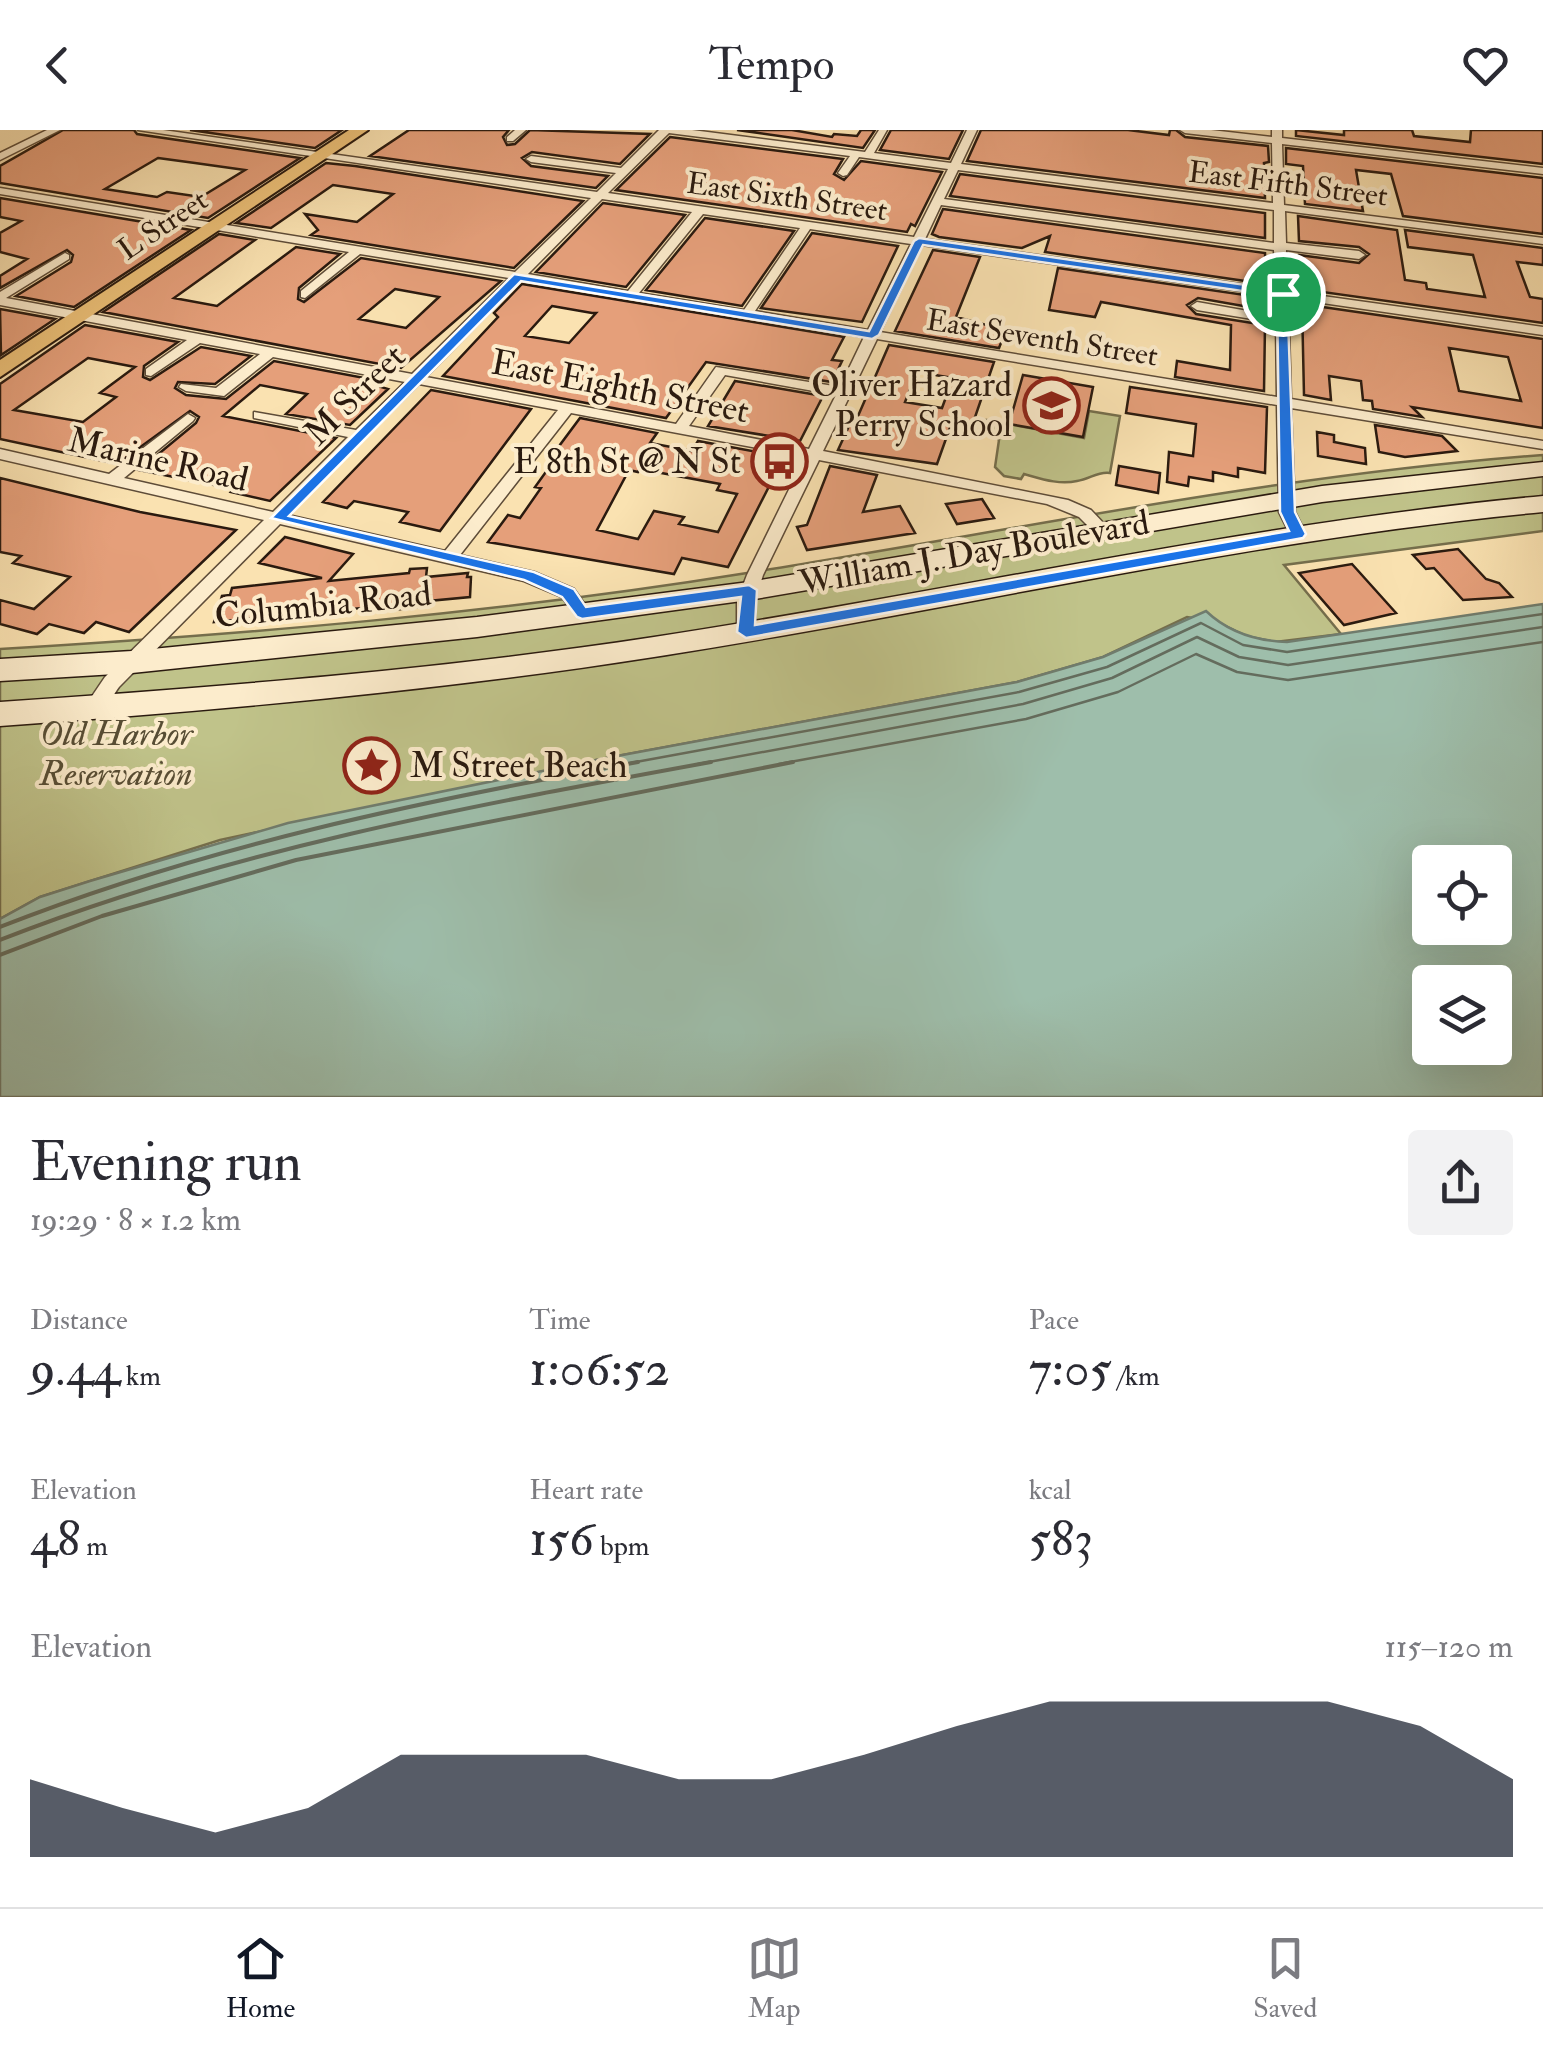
<!DOCTYPE html>
<meta charset="utf-8">
<style>
:root{--surface:#fff;--page:#f2f2f3;--text:#2b2b33;--muted:#7c7c81;--line:#e1e1e2;--accent:#111827}
body{margin:0;font-family:"IM FELL Double Pica",serif;background:var(--page);color:var(--text);height:100vh;display:flex;flex-direction:column;font-size:38px;white-space:nowrap}
*{box-sizing:border-box;margin:0}
p{font-size:32px;color:var(--muted)}
.icon{flex:none;width:55px;height:55px;fill:none;stroke:currentColor;stroke-width:2;stroke-linecap:round;stroke-linejoin:round}
.map{position:relative;height:967px;overflow:hidden}
.details{display:flex;flex-direction:column;background:var(--surface);flex:1}
.details>*{flex:none}
.tools{position:absolute;left:1412px;top:715px;display:grid;gap:20px}
.tools a{display:grid;place-items:center;width:100px;height:100px;border-radius:10px;background:var(--surface);box-shadow:0 10px 40px #0002;font-size:50px}
.pin{position:absolute;display:grid;place-items:center;width:85px;height:85px;color:#fff;margin:-42px;border:5px solid #fff;border-radius:50%;box-shadow:0 2px 10px #0007}
.round{display:grid;place-items:center;flex:none;width:105px;height:105px;border-radius:10px;background:var(--page)}
.headline{display:flex;align-items:center;justify-content:space-between;height:170px;padding:0 30px}
h1{font-size:55px;font-weight:600;line-height:75px}
.metrics{display:grid;grid-template-columns:repeat(3,1fr);gap:15px;height:170px;padding:10px 30px}
.metrics div{display:grid;align-content:center}
.metrics b{font-size:50px;font-weight:600}
.metrics small{font-size:28px;font-weight:400}
.metrics p{font-size:28px}
.chart{height:280px;padding:20px 30px}
.chart p{display:flex;justify-content:space-between}
.chart svg{width:100%;height:180px;margin-top:10px;fill:var(--accent);opacity:.7}
header{display:flex;justify-content:space-between;align-items:center;height:130px;padding:0 30px;background:var(--surface);font-size:45px;font-weight:600}
.tab-bar{display:flex;justify-content:space-around;align-items:center;height:140px;border-top:2px solid var(--line);background:var(--surface);font-size:28px;color:var(--muted)}
.tab-bar a{display:grid;justify-items:center;gap:5px}
.tab-bar .on{color:var(--accent)}
.map>svg:first-child{display:block}
.green{fill:#c0c38a;stroke:#756e4c;stroke-width:2.5}
.water{fill:#9ebeab;stroke:#707c6d;stroke-width:2.5;fill-rule:evenodd}
.lines{fill:none;stroke-linecap:round;stroke-linejoin:round}
.shore-far1{stroke:#646c5d;stroke-width:2.5}
.shore{stroke:#646c5d;stroke-width:4}
.building{fill:#e59f7a;stroke:#2a1a0f;stroke-width:2.5;fill-rule:evenodd}
.minor-casing{stroke:#5e4c38;stroke-width:3}
.secondary-casing{stroke:#2a1a0f;stroke-width:3}
.primary-casing{stroke:#2a1a0f;stroke-width:4}
.minor{fill:#fceccc;fill-rule:evenodd}
.secondary{fill:#fceccc;fill-rule:evenodd}
.primary{fill:#edc178;fill-rule:evenodd}
.route{fill:#1a73e8;stroke:#fff;stroke-width:2.5;fill-rule:evenodd}
.labels{text-anchor:middle;dominant-baseline:central;stroke-width:8;stroke-linejoin:round;paint-order:stroke}
.far-street-label{font-size:30px;fill:#2a1a0f;stroke:#fceccc}
.poi-label{font-size:35px;fill:#2a1a0f;stroke:#fceccc;text-anchor:end}
.street-label{font-size:35px;fill:#2a1a0f;stroke:#fceccc}
.park-label{font-size:35px;font-style:italic;fill:#574d34;stroke:#fceccc}
</style>
<header><svg class="icon" aria-label="back" viewBox="0 0 24 24"><path d="M15 5l-7 7 7 7"/></svg>Tempo<svg class="icon" aria-label="heart" viewBox="0 0 24 24"><path d="M12 20l-8-8c-3-5 5-10 8-4 3-6 11-1 8 4z"/></svg></header>
<div class="map">
<svg width="1543" height="967" viewBox="0 0 1543 967">
<rect width="100%" height="100%" fill="#fae2b1"/>
<filter id="stains"><feTurbulence type="fractalNoise" baseFrequency=".002" numOctaves="4"/><feColorMatrix values="0 0 0 0 .2 0 0 0 0 .09 0 0 0 0 .02 0 0 0 .5 -.17"/></filter>
<radialGradient id="worn" r=".72"><stop offset=".6" stop-color="#630" stop-opacity="0"/><stop offset="1" stop-color="#630" stop-opacity=".3"/></radialGradient>
<!-- green -->
<path class="green" d="M1089 281 1120 286 1110 343C1098 341 1090 349 1077 351 1059 355 1042 349 1024 344L1021 349 1004 346 995 337 999 310 988 300 987 290 1084 308Z
M1543 325V401L1284 435 1341 504 1275 512 1246 506 1217 492 1187 487 1103 527 1017 552 601 629 220 710 40 767 0 789V519C250 504 499 483 747 443 1012 401 1275 345 1543 325Z"/>
<!-- water -->
<path class="water" d="M1543 474V967H0V789L40 767 90 751 288 693 601 629 1017 552 1103 527 1206 481C1228 502 1256 511 1287 512ZM1430 732H1495V798H1430ZM1430 852H1495V918H1430Z"/>
<g class="lines">
<!-- shore-far1 -->
<path class="shore-far1" d="M625 634 1019 562 1107 537 1201 493 1243 515 1287 522 1543 484
M698 634 1023 574 1112 548 1197 507 1239 527 1288 535 1543 497
M779 634 1026 589 1118 562 1196 524 1237 542 1288 550 1543 512"/>
<!-- shore -->
<path class="shore" d="M0 797C205 716 422 671 638 632
M0 810C229 720 470 676 711 632
M0 825 102 786 296 730 793 632"/>
</g>
<!-- building -->
<path class="building" d="M63 0H134L137 4 300 28 208 88 0 53V36ZM158 28 195 33 245 40 201 67 167 62 157 67 105 59Z
M190 0H342L315 18Z
M409 0H509L503 7 507 15 515 14 530 0 650 4 620 34 532 22 522 28 531 36 608 46 596 58 370 26Z
M737 0H792L832 7 834 4 857 6 861 0H875L863 18Z
M891 0H963L949 29 880 20Z
M981 0H1128L1169 5 1170 0H1176L1185 7 1268 16 1269 32 1264 33 1265 68 967 31Z
M1296 0 1344 5V0H1412L1414 6 1470 12 1471 0H1543V34L1296 6Z
M670 7 843 29 834 44 844 50 861 31 942 42 915 96 911 94 907 102 616 60Z
M1286 18 1543 48V104L1403 86 1391 44 1356 40 1363 81 1305 74 1303 36 1286 34Z
M326 33 355 36 583 71 514 138 311 105 318 100 305 84 357 92 393 64 333 55 271 98 236 93Z
M960 44 1265 83V108L950 66Z
M0 68 191 100 74 177 16 166 71 132 73 125 67 120 0 158V146L27 129 0 122V103L21 91 0 87Z
M603 73 685 85 626 157 536 142Z
M943 79 1265 123 1266 154 1045 122 1050 106 1022 118 939 107 932 104Z
M1298 86 1397 100 1405 150 1426 153 1427 159 1485 167 1473 125 1408 117 1405 100 1543 118V135L1517 132 1530 167 1543 169V193L1301 159 1299 125 1359 133 1369 124 1359 117 1299 111Z
M705 88 794 101 742 176 646 160Z
M812 103 898 116 862 192 761 178Z
M219 104 255 110 174 168 217 176 296 117 340 124 299 158 298 169 304 172 361 128 501 151 401 238 103 182ZM395 159 439 167 406 198 359 189Z
M933 120 980 127 956 187 1006 200 999 218 895 201Z
M1058 138 1266 168V180L1198 168 1187 175 1196 184 1265 195 1264 261 1175 247 1177 231 1230 240 1231 195 1101 172 1095 187 1049 180Z
M522 154 844 207 832 230 842 231 832 252 706 232 666 288 443 246 498 187 494 183ZM552 176 592 183H596L569 213 525 206Z
M1302 174 1543 209V298L1412 277 1422 287 1373 279 1372 271 1363 270 1361 251 1329 246 1331 270 1304 265ZM1449 218 1508 227 1521 271 1459 261Z
M0 179 55 189 1 225Z
M85 195 178 212 144 236 143 247 150 250 201 217 251 226 215 254 178 252 175 258 186 265 226 269 274 231 386 252 381 257 388 259 350 295 286 284 307 264 260 255 223 286 336 308 270 371 231 362 234 359 139 340 196 293 199 287 190 281 117 334 0 309V254ZM88 228 135 237 100 263 116 267 83 292 14 280Z
M889 215 994 232 973 293 953 289 937 334 838 320 854 285 858 286ZM917 242 953 248 942 278 905 272Z
M1023 245 1093 257 1083 307 1009 294Z
M735 251 823 266 800 311 708 296Z
M1130 257 1267 277 1265 343 1238 338V347L1213 342V351L1189 347 1188 356 1167 352 1169 322 1193 326 1196 294 1126 283Z
M431 260 531 279 440 401 400 392 408 382 354 371 347 378 323 372Z
M580 288 657 303 650 313 692 321 698 311 784 327 728 437 682 428 674 444 488 412 508 385 520 388 541 358 535 357 553 332 548 331ZM640 339 720 354 717 360 737 364 718 402 679 394 684 387 654 381 638 409 597 400 629 340 638 342Z
M1375 295 1442 306 1457 321 1405 327 1379 322Z
M1317 302 1334 305V312L1365 318 1366 334 1318 326Z
M830 336 877 345 863 382 900 376 915 403 807 420 797 397 807 395Z
M1119 336 1160 343 1158 363 1116 355Z
M0 348 140 382 236 400 129 502 96 492 84 503 49 494 37 504 0 494V470L34 479 70 447 13 433 21 426 0 422Z
M982 369 994 388 957 394 946 374Z
M285 407 353 424 329 451 409 443 410 439 427 438 426 447 468 443 467 447H471L470 467 418 472 417 477 393 480V475L214 492 222 466 230 465 232 458 322 448 259 433Z
M1458 419 1486 449 1499 453 1512 467 1463 470 1434 438 1426 439 1413 425Z
M1352 434 1396 483 1344 495 1299 443Z"/>
<g class="lines">
<defs>
<path id="minor" d="M47 0H60L0 30V23Z
M138 0H163L597 62 616 43 531 32 526 29 531 26 621 38 659 0H692L865 22 879 0H887L874 23 951 33 967 0H977L961 34 1273 73 1272 13 1185 3 1180 0H1211L1272 7V0H1282V8L1543 38V44L1282 14 1284 75 1543 108V114L1285 81 1286 113 1359 121 1365 125 1359 129 1286 120 1287 161 1543 197V205L1288 168 1291 269 1543 311V319L1291 278 1295 382 1306 404 1298 409 1292 408 1279 382 1277 275 877 209 823 321 1068 370 1091 380 1110 400 1108 404H1096L1079 387 1047 374 819 330 763 445 755 471V502L746 508 737 502V471L747 445 805 327 571 283 460 425 534 442 574 459 591 483 588 487H576L562 467 524 451 280 394 119 557C110 569 104 588 87 583L84 578 105 547 264 390 0 329V319L109 344 188 284 195 288 193 291 124 348 273 382 348 307 254 288V282L356 300 405 252 273 227 224 266 186 261 179 257 181 254 216 258 260 224 200 213 151 246 146 245V239L187 210 0 175V162L65 123 69 125V129L6 168 412 244 509 148 360 124 305 168 301 167V161L349 122 0 64V58L515 142 591 68ZM669 3 850 26 838 43 843 46 847 45 859 27 948 39 914 107 608 63ZM958 40 1274 80V113L944 69ZM602 69 692 82 628 161 528 144ZM941 75 1274 120 1275 159 925 109ZM703 84 800 98 744 180 639 163ZM810 99 911 114 868 200 755 181ZM922 115 1275 166 1276 186 1197 172 1191 176 1197 180 1276 193 1277 267 880 202ZM521 150 864 207 840 257 716 237 676 294 426 247ZM725 245 836 265 809 319 689 296ZM419 254 558 280 445 421 288 385Z
M515 0H526L513 11H507V7Z"/>
<path id="secondary" d="M1543 332V346L1322 372 749 470 477 507 132 543 0 551V529L132 521 477 487 749 452 1322 356Z
M1543 366V382C1243 410 951 481 654 527 438 561 219 580 0 596V572C219 557 437 540 654 507 951 462 1243 394 1543 366Z"/>
<path id="primary" d="M349 0H368L0 247V230Z"/>
</defs>
<!-- minor casing -->
<use href="#minor" class="minor-casing"/>
<!-- secondary casing -->
<use href="#secondary" class="secondary-casing"/>
<!-- primary casing -->
<use href="#primary" class="primary-casing"/>
<!-- minor -->
<use href="#minor" class="minor"/>
<!-- secondary -->
<use href="#secondary" class="secondary"/>
<!-- primary -->
<use href="#primary" class="primary"/>
</g>
<!-- route -->
<path class="route" d="M919 108 1287 161 1295 382 1306 404 1303 408 746 508 737 502 741 467 582 489 577 487 562 467 524 450 271 388 514 144 869 201 914 111ZM923 115 1277 166 1280 382 1289 401 755 495 757 460 749 455 586 477 574 459 534 442 289 386 521 151 872 209 879 205Z"/>
<!-- icons -->
<defs>
<symbol id="school-ring" viewBox="-11 -11 22 22"><circle r="9.5" fill="#fceccc" stroke="#8f2418" stroke-width="1.5"/><path d="M0-5L7-2L0 1L-7-2ZM-4 1L0 2.5L4 1V4Q0 6-4 4Z" fill="#8f2418"/></symbol>
<symbol id="bus-ring" viewBox="-11 -11 22 22"><circle r="9.5" fill="#fceccc" stroke="#8f2418" stroke-width="1.5"/><path d="M-5-6H5V4H4V6H2V4H-2V6H-4V4H-5ZM-3.5-4V0h7V-4ZM-3.5 1.2v1.5H-2V1.2ZM2 1.2v1.5H3.5V1.2Z" fill="#8f2418"/></symbol>
<symbol id="sight-ring" viewBox="-11 -11 22 22"><circle r="9.5" fill="#fceccc" stroke="#8f2418" stroke-width="1.5"/><path d="M0-6L1.8-2.2L6-1.7L2.9 1.2L3.7 5.4L0 3.3L-3.7 5.4L-2.9 1.2L-6-1.7L-1.8-2.2Z" fill="#8f2418"/></symbol>
</defs>
<g fill-rule="evenodd">
<use href="#school-ring" x="1020" y="244" width="63" height="63"/>
<use href="#bus-ring" x="748" y="300" width="63" height="63"/>
<use href="#sight-ring" x="340" y="604" width="63" height="63"/>
</g>
<g class="labels">
<!-- far-street labels -->
<g class="far-street-label">
<text transform="translate(1288 54) rotate(7)">East Fifth Street</text>
<text transform="translate(787 67) rotate(8)">East Sixth Street</text>
<text transform="translate(163 95) rotate(-34)">L Street</text>
<text transform="translate(1042 208) rotate(9)">East Seventh Street</text>
</g>
<!-- poi labels -->
<g class="poi-label">
<text x="1012" y="255">Oliver Hazard<tspan x="1012" dy="40">Perry School</tspan></text>
<text x="741" y="332">E 8th St @ N St</text>
<text x="410" y="636" text-anchor="start">M Street Beach</text>
</g>
<!-- street labels -->
<g class="street-label">
<text transform="translate(620 257) rotate(11)">East Eighth Street</text>
<text transform="translate(355 265) rotate(-45)">M Street</text>
<text transform="translate(158 330) rotate(13)">Marine Road</text>
<text transform="translate(974 423) rotate(-10)">William J. Day Boulevard</text>
<text transform="translate(323 475) rotate(-6)">Columbia Road</text>
</g>
<!-- park labels -->
<g class="park-label">
<text x="116" y="604">Old Harbor<tspan x="116" dy="40">Reservation</tspan></text>
</g>
</g>
<rect width="100%" height="100%" filter="url(#stains)"/>
<rect width="100%" height="100%" fill="url(#worn)"/>
</svg>
<div class="tools">
<a><svg class="icon" aria-label="locate" viewBox="0 0 24 24"><circle cx="12" cy="12" r="6"/><path d="M12 2v4M12 18v4M2 12h4M18 12h4"/></svg></a>
<a><svg class="icon" aria-label="layers" viewBox="0 0 24 24"><path d="M12 4l9 5-9 5-9-5zM3 14l9 5 9-5"/></svg></a>
</div>
<div class="pin" style="left:1283px;top:164px;background:#1e9e55"><svg class="icon" aria-label="arrive" viewBox="0 0 24 24"><path d="M6 21V4h12l-3 4 3 4H6"/></svg></div>
</div>
<section class="details">
<div class="headline"><div><h1>Evening run</h1><p>19:29 · 8 × 1.2 km</p></div><a class="round"><svg class="icon" aria-label="share" viewBox="0 0 24 24"><path d="M12 15V3M7 8l5-5 5 5M5 13v7h14v-7"/></svg></a></div>
<div class="metrics">
<div><p>Distance</p><b>9.44<small> km</small></b></div>
<div><p>Time</p><b>1:06:52</b></div>
<div><p>Pace</p><b>7:05<small> /km</small></b></div>
</div>
<div class="metrics">
<div><p>Elevation</p><b>48<small> m</small></b></div>
<div><p>Heart rate</p><b>156<small> bpm</small></b></div>
<div><p>kcal</p><b>583</b></div>
</div>
<div class="chart"><p><span>Elevation</span>115–120 m</p>
<svg viewBox="0 0 160 44" preserveAspectRatio="none"><path d="M0 44V25L10 32L20 38L30 32L40 19L50 19L60 19L70 25L80 25L90 19L100 12L110 6L120 6L130 6L140 6L150 12L160 25V44z"/></svg>
</div>
</section>
<nav class="tab-bar">
<a class="on"><svg class="icon" aria-label="home" viewBox="0 0 24 24"><path d="M3 11l9-7 9 7M6 9v11h12V9"/></svg>Home</a>
<a><svg class="icon" aria-label="map" viewBox="0 0 24 24"><path d="M3 6l6-2 6 2 6-2v14l-6 2-6-2-6 2zM9 4v14M15 6v14"/></svg>Map</a>
<a><svg class="icon" aria-label="saved" viewBox="0 0 24 24"><path d="M7 4h10v16l-5-4-5 4z"/></svg>Saved</a>
</nav>
